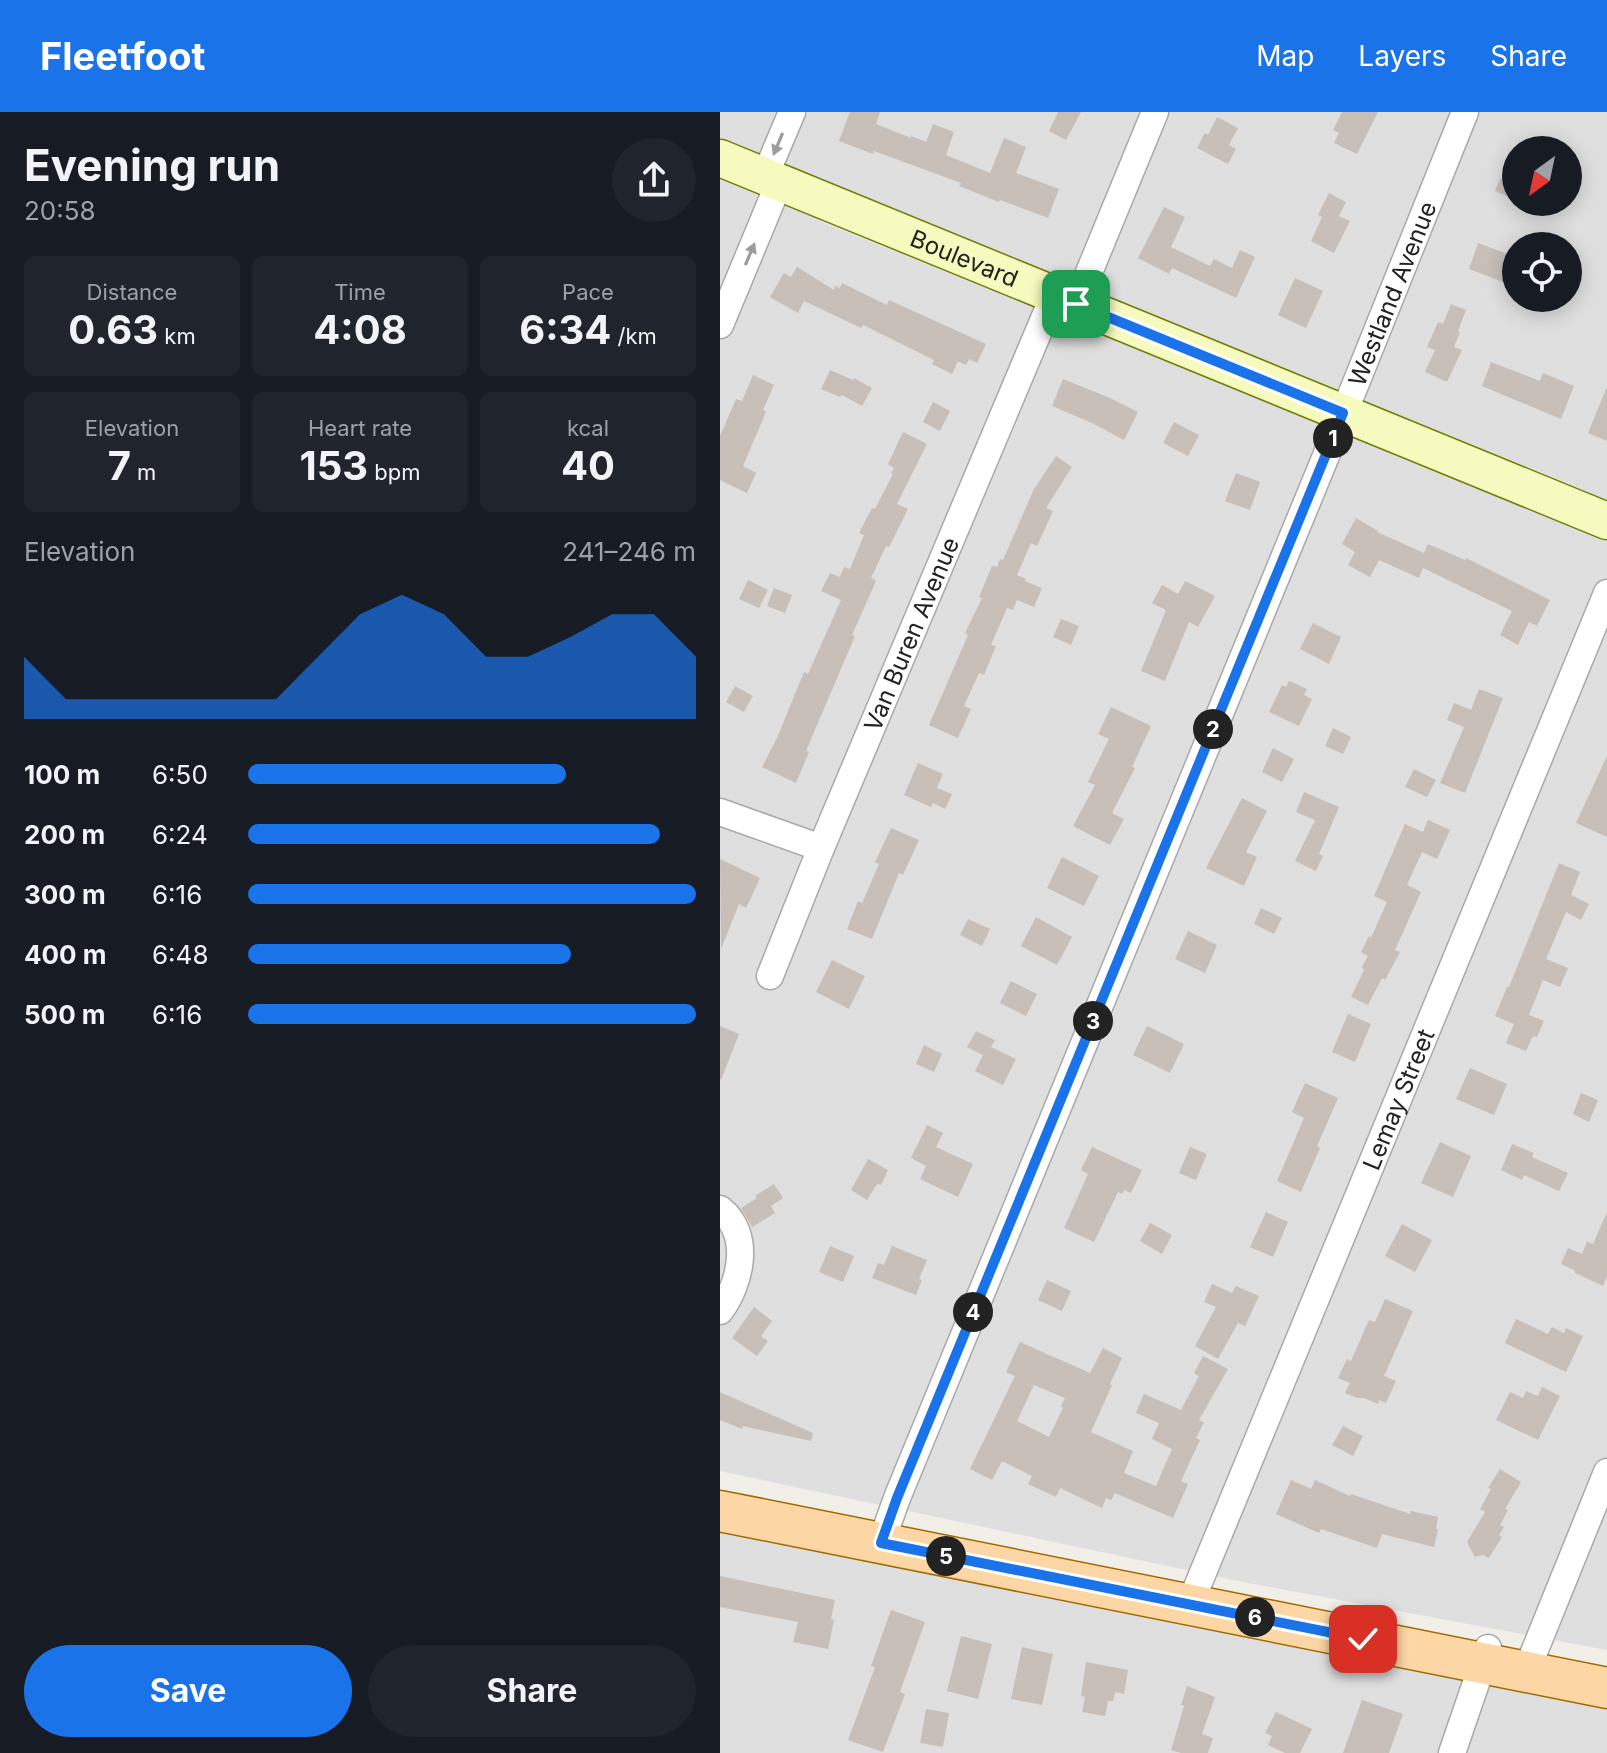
<!DOCTYPE html>
<meta charset="utf-8">
<style>
:root{--surface:#171b24;--page:#20242c;--text:#f1f3f6;--muted:#9ea1a6;--accent:#1a73e8}
body{margin:0;font-family:Inter,sans-serif;background:var(--page);color:var(--text);height:100vh;display:flex;flex-direction:column;font-size:30px;white-space:nowrap}
*{box-sizing:border-box;margin:0}
p{font-size:26px;color:var(--muted)}
.icon{flex:none;width:44px;height:44px;fill:none;stroke:currentColor;stroke-width:2;stroke-linecap:round;stroke-linejoin:round}
.map{position:relative;flex:1;overflow:hidden}
.side{display:flex;flex-direction:column;background:var(--surface);width:720px}
.side>*{flex:none}
.needle{width:52px;rotate:213deg}
.controls{position:absolute;left:782px;top:24px;display:grid;gap:16px}
.controls a{display:grid;place-items:center;width:80px;height:80px;border-radius:50%;background:var(--surface);box-shadow:0 4px 20px #0003;font-size:40px}
.pin{position:absolute;display:grid;place-items:center;width:68px;height:68px;color:#fff;margin:-34px;border-radius:16px;box-shadow:0 4px 12px #0006}
.km{position:absolute;width:40px;height:40px;margin:-20px;border-radius:50%;background:#222;color:#fff;font-size:22px;line-height:40px;text-align:center}
.round{display:grid;place-items:center;flex:none;width:84px;height:84px;border-radius:42px;background:var(--page)}
.head{display:flex;align-items:center;justify-content:space-between;height:136px;padding:0 24px}
h1{font-size:44px;font-weight:700;line-height:60px}
.figures{display:grid;grid-template-columns:repeat(3,1fr);gap:12px;height:136px;padding:8px 24px}
.figures div{display:grid;align-content:center;border-radius:12px;background:var(--page);text-align:center}
.figures b{font-size:40px;font-weight:700}
.figures small{font-size:22px;font-weight:400}
.figures p{font-size:22px}
.chart{height:224px;padding:16px 24px}
.chart p{display:flex;justify-content:space-between}
.chart svg{width:100%;height:144px;margin-top:8px;fill:var(--accent);opacity:.7}
.action{display:flex;gap:16px;margin-top:auto;padding:16px 24px}
.action a{flex:1;height:92px;border-radius:48px;background:var(--accent);color:#fff;font-size:32px;font-weight:700;line-height:92px;text-align:center}
.action a+a{background:var(--page);color:var(--text)}
ul{padding:0 24px;list-style:none;font-size:26px}
li{display:grid;grid-template-columns:128px 96px 1fr;align-items:center;height:60px}
li i{height:20px;border-radius:10px;background:var(--accent)}
header{display:flex;align-items:center;gap:48px;box-sizing:border-box;height:112px;padding:0 40px;background:var(--accent);color:#fff}
header strong{font-size:38px}
nav{display:flex;gap:44px;margin-inline-start:auto;font-size:28px}
main{display:flex;flex:1;min-height:0}
.map>svg:first-child{display:block}
.residential{fill:#e0dfdf;fill-rule:evenodd}
.building{fill:#c7bfb8;fill-rule:evenodd}
.lines{fill:none;stroke-linecap:round;stroke-linejoin:round}
.minor-casing{stroke:#a9a9a9;stroke-width:29}
.secondary-casing{stroke:#707d05;stroke-width:39}
.primary-casing{stroke:#a06b00;stroke-width:43}
.minor{stroke:#fff;stroke-width:26}
.secondary{stroke:#f7fabf;stroke-width:36}
.primary{stroke:#fcd6a4;stroke-width:40}
.oneway{fill:#9c9c9c}
.route-casing{stroke:#fff;stroke-width:16}
.route{stroke:#1a73e8;stroke-width:10}
.labels{text-anchor:middle;dominant-baseline:central;stroke-width:6;stroke-linejoin:round;paint-order:stroke}
.street-label{font-size:24px;fill:#222;stroke:#fff}
</style>
<header>
<strong>Fleetfoot</strong>
<nav><a>Map</a><a>Layers</a><a>Share</a></nav>
</header>
<main>
<section class="side">
<div class="head"><div><h1>Evening run</h1><p>20:58</p></div><a class="round"><svg class="icon" aria-label="share" viewBox="0 0 24 24"><path d="M12 15V3M7 8l5-5 5 5M5 13v7h14v-7"/></svg></a></div>
<div class="figures">
<div><p>Distance</p><b>0.63<small> km</small></b></div>
<div><p>Time</p><b>4:08</b></div>
<div><p>Pace</p><b>6:34<small> /km</small></b></div>
</div>
<div class="figures">
<div><p>Elevation</p><b>7<small> m</small></b></div>
<div><p>Heart rate</p><b>153<small> bpm</small></b></div>
<div><p>kcal</p><b>40</b></div>
</div>
<div class="chart"><p><span>Elevation</span>241–246 m</p>
<svg viewBox="0 0 160 44" preserveAspectRatio="none"><path d="M0 44V25L10 38L20 38L30 38L40 38L50 38L60 38L70 25L80 12L90 6L100 12L110 25L120 25L130 19L140 12L150 12L160 25V44z"/></svg>
</div>
<ul>
<li><b>100 m</b>6:50<i style="width:71%"></i></li>
<li><b>200 m</b>6:24<i style="width:92%"></i></li>
<li><b>300 m</b>6:16<i style="width:100%"></i></li>
<li><b>400 m</b>6:48<i style="width:72%"></i></li>
<li><b>500 m</b>6:16<i style="width:100%"></i></li>
</ul>
<div class="action"><a>Save</a><a>Share</a></div>
</section>
<div class="map">
<svg width="887" height="1641" viewBox="0 0 887 1641">
<rect width="100%" height="100%" fill="#f2efe9"/>
<!-- residential -->
<path class="residential" d="M0 0H887V392L859 376 690 307 660 300 593 272 573 260 0 26ZM796 38H848V90H796ZM796 134H848V186H796Z
M0 65 77 94 102 110 268 177 295 183 369 215 384 224 558 295 587 302 649 327 671 342 847 413 871 418 887 424V1538L518 1469 0 1359Z
M0 1414 887 1590V1641H0Z"/>
<!-- building -->
<path class="building" d="M130 0H160L156 12 191 26V24L206 30 213 12 234 20 226 43 270 61 284 26 306 35 296 61 339 77 328 106 280 88 279 90 239 74 241 71 154 39 153 42 119 29Z
M338 0H361L346 28 329 19Z
M622 0H658L637 42 614 31 619 21 613 18Z
M497 5 518 16 509 33 516 37 508 52 477 36 485 21 488 23Z
M796 61V88L775 79 780 67Z
M609 81 626 90 619 104 630 109 614 141 591 129 602 105 598 103Z
M444 95 465 105 451 135 490 154 494 147 512 156 520 138 535 145 516 186 452 156 449 162 418 146Z
M758 131 796 145V175L749 157Z
M77 155 114 178 115 174 120 176 122 171 167 193 169 188 266 232 257 251 249 247 246 253 238 249 232 262 212 252 214 248 143 213 141 216 84 189 78 201 50 185 64 161 71 165Z
M575 166 603 179 586 216 558 203Z
M731 192 746 198 738 219 740 220 734 235 742 238 727 270 705 260 715 238 707 235 718 210 723 212Z
M771 250 820 269 823 261 854 274 841 307 762 274Z
M110 258 133 268 134 266 152 276 142 294 122 283 120 285 101 277Z
M33 263 54 273 43 298 46 300 23 354 36 361 27 381 0 368V324L16 287 22 289Z
M343 267 390 286 418 300 404 328 372 311 332 294Z
M886 277H887V329L868 321Z
M213 290 230 299 220 319 203 310Z
M454 310 479 323 468 344 443 331Z
M183 320 207 332 177 392 188 397 169 435 166 434 151 466 156 469 132 523 135 524 86 639 89 640 76 671 42 655 57 626 84 560 88 562 121 488 101 479 110 461 120 465 124 455 130 457 144 423 139 421 152 396 155 397 173 362H171L174 356 168 352Z
M336 344 352 355 326 396 333 399 317 434 311 431 297 463 306 467 305 469 322 476 314 495 297 488 293 498 287 496 271 533 276 534 264 563 259 561 244 594 251 597 238 626 209 613 248 523 245 521 262 486 259 485 272 454 277 455 280 447 283 448 314 377Z
M516 361 540 370 530 398 505 389Z
M636 406 658 419 657 420 704 441 708 432 745 448 746 446 830 488 817 514 809 510 798 533 780 523 792 499 703 456 699 466 659 448 650 465 628 453 635 440 622 432Z
M28 468 48 478 39 496 19 487Z
M465 469 495 484 478 515 469 510 445 569 421 559 446 498 432 491 442 473 458 482Z
M54 476 72 483 65 501 47 494Z
M341 507 359 514 351 533 333 525Z
M593 511 621 525 609 552 580 537Z
M569 569 587 577 584 583 592 587 579 614 549 600 562 573 566 575Z
M15 574 33 584 24 600 6 590Z
M759 577 783 586 745 681 720 671 744 615 727 608 734 591 751 598Z
M391 595 431 614 412 655 415 656 392 701 404 707 390 733 353 714 375 673 368 670 389 627 378 622Z
M613 616 631 625 623 642 605 634Z
M553 636 574 647 562 670 542 660Z
M887 644V725L856 711Z
M198 651 223 662 217 676 232 682 225 697 213 691 211 695 184 683Z
M694 657 716 668 707 685 685 675Z
M584 680 619 695 599 742 603 744 596 759 575 749 595 708 576 700Z
M522 686 547 699 526 740 537 745 524 774 486 756Z
M708 708 730 718 717 747 702 740 687 773 701 780 675 838 680 840 665 868 662 866 648 893 631 885 644 858 642 855 648 844 641 840 649 824 651 826 667 790 654 784 685 712 703 720Z
M171 716 199 728 183 763 179 761 152 827 127 817 138 789 142 791 159 752 155 750Z
M342 745 379 764 364 794 327 776Z
M0 747 40 766 26 796 19 792 1 837Z
M839 751 860 760 851 783 869 792 861 808 846 800 826 847 848 856 840 875 823 868 809 903 824 909 817 925 813 924 806 939 786 931 794 912 775 904 787 875H789Z
M541 796 562 806 554 822 534 812Z
M316 805 352 825 337 853 301 834Z
M248 807 270 817 262 834 240 823Z
M468 819 497 833 485 861 455 847Z
M112 848 145 864 129 897 96 880Z
M291 869 317 882 306 904 280 891Z
M628 902 651 912 635 950 612 940Z
M0 914 19 922 1 968 0 967Z
M427 914 464 932 450 961 413 943Z
M256 919 275 928 271 935 296 947 283 973 255 959 263 943 247 935Z
M204 933 222 942 214 960 196 952Z
M750 956 787 972 774 1003 736 987Z
M585 971 618 986 597 1034 600 1036 581 1080 557 1069 584 1006 572 1000Z
M861 981 878 988 869 1010 853 1002Z
M207 1013 223 1021 216 1035 253 1052 238 1085 200 1067 206 1054 191 1046Z
M720 1030 751 1044 733 1085 701 1071Z
M792 1032 814 1041 812 1045 848 1061 839 1079 804 1063 802 1068 781 1058Z
M372 1035 422 1058 411 1081 404 1078 402 1082 398 1080 374 1130 344 1116 368 1062 361 1058Z
M470 1035 487 1042 476 1068 459 1061Z
M148 1047 168 1058 161 1073 157 1072 147 1088 131 1078Z
M54 1072 63 1086 51 1094 55 1101 32 1115 21 1096 37 1086 35 1084Z
M546 1100 568 1110 553 1145 530 1135Z
M887 1100V1164L883 1174 855 1161 854 1158 841 1152 848 1136 862 1142 867 1130 873 1132Z
M430 1111 452 1123 442 1142 420 1129Z
M682 1112 712 1128 695 1160 665 1144Z
M110 1134 134 1144 123 1170 99 1160Z
M172 1134 207 1148 199 1167 202 1168 196 1183 152 1166 158 1151 164 1153Z
M327 1168 351 1179 342 1199 318 1188Z
M492 1172 512 1181 516 1174 539 1184 525 1214 518 1211 498 1247 475 1234 496 1195 484 1190Z
M665 1187 693 1199 664 1264 676 1269 666 1291 659 1288 658 1292 644 1286H637L625 1281 630 1271 618 1266 627 1247 631 1249 649 1208 655 1210Z
M34 1195 52 1209 41 1224 48 1229 37 1244 12 1226Z
M796 1207 828 1222 832 1215 844 1221 846 1216 863 1224 846 1260 785 1231Z
M300 1230 370 1261 383 1236 402 1246 390 1272 392 1273 371 1320 413 1339 404 1361 436 1374 452 1337 432 1327 439 1311 416 1301 424 1282 461 1298 479 1264 474 1261 483 1244 508 1257 479 1308 484 1310 476 1326 480 1328 461 1369 468 1372 453 1406 395 1381 391 1388 386 1386 382 1396 340 1376 336 1385 308 1372 312 1364 282 1349 272 1368 250 1357 295 1264 286 1260ZM314 1273 345 1286 341 1294 343 1296 329 1325 297 1309Z
M822 1275 840 1284 818 1328 776 1308 790 1280 803 1286 806 1279 818 1284Z
M0 1280 93 1321 91 1329 23 1314 22 1317 0 1308Z
M623 1314 643 1324 633 1344 612 1333Z
M780 1357 801 1370 785 1397 788 1398 780 1413 784 1415 779 1423 782 1425 769 1446 763 1443 755 1445 747 1430 765 1400 760 1397 771 1377 768 1376Z
M571 1368 591 1377 595 1368 630 1384 631 1382 690 1402 691 1399 718 1405 716 1417H718L714 1435 662 1422 657 1436 601 1417 599 1421 556 1402Z
M0 1464 115 1488 111 1507 114 1508 108 1537 73 1530 78 1510 0 1495Z
M171 1498 205 1510 180 1580 185 1582 163 1640 128 1628 155 1555 151 1554Z
M241 1524 272 1532 258 1587 227 1579Z
M302 1535 333 1542 322 1593 291 1587Z
M366 1550 408 1558 404 1582 395 1580 393 1589H388L385 1604 362 1600 365 1585 361 1584Z
M467 1574 495 1585 482 1622 493 1626 488 1641H461L451 1638 464 1594 461 1593Z
M642 1588 683 1602 669 1641H623Z
M206 1597 229 1601 223 1635 200 1631Z
M556 1600 592 1617 580 1641H565L548 1633 552 1624 545 1621Z"/>
<g class="lines">
<defs>
<g id="minor">
<path d="M45 64 72 0"/>
<path d="M356 192 435 0"/>
<path d="M0 213 59 71"/>
<path d="M0 700 101 736"/>
<path id="s1" d="M50 864 101 736 334 183"/>
<path d="M0 1097C32 1122 21 1171 0 1199"/>
<path id="s2" d="M161 1431 177 1386 636 271 745 0"/>
<path id="s3" d="M470 1492 887 481"/>
<path d="M806 1560 887 1360"/>
<path d="M732 1641 768 1536"/>
</g>
<g id="secondary">
<path id="s4" d="M0 46 887 409"/>
</g>
<path id="primary" d="M0 1399 887 1576"/>
</defs>
<!-- minor casing -->
<use href="#minor" class="minor-casing"/>
<!-- secondary casing -->
<use href="#secondary" class="secondary-casing"/>
<!-- primary casing -->
<use href="#primary" class="primary-casing"/>
<!-- minor -->
<use href="#minor" class="minor"/>
<!-- secondary -->
<use href="#secondary" class="secondary"/>
<!-- primary -->
<use href="#primary" class="primary"/>
</g>
<!-- one-way arrows -->
<defs><path id="oneway-solid" d="M-6-.8H1V-3.2L6.5 0L1 3.2V.8H-6Z" transform="scale(2)"/></defs>
<g class="oneway">
<use href="#oneway-solid" transform="translate(58 32) rotate(113)"/>
<use href="#oneway-solid" transform="translate(30 142) rotate(-67)"/>
</g>
<g class="lines">
<defs>
<path id="route" d="M356 192 623 301 177 1386 161 1431 643 1527"/>
</defs>
<!-- route casing -->
<use href="#route" class="route-casing"/>
<!-- route -->
<use href="#route" class="route"/>
</g>
<g class="labels">
<!-- street labels -->
<g class="street-label">
<text stroke="none"><textPath href="#s4" startOffset="264">Boulevard</textPath></text>
<text stroke="none"><textPath href="#s2" startOffset="1350">Westland Avenue</textPath></text>
<text stroke="none"><textPath href="#s1" startOffset="370">Van Buren Avenue</textPath></text>
<text stroke="none"><textPath href="#s3" startOffset="546">Lemay Street</textPath></text>
</g>
</g>
</svg>
<div class="controls">
<a><svg class="needle" viewBox="-14 -14 28 28"><path d="M0-13l5 13h-10z" fill="#e53935"/><path d="M0 13l5-13h-10z" fill="#9ea1a6"/></svg></a>
<a><svg class="icon" aria-label="locate" viewBox="0 0 24 24"><circle cx="12" cy="12" r="6"/><path d="M12 2v4M12 18v4M2 12h4M18 12h4"/></svg></a>
</div>
<div class="pin" style="left:356px;top:192px;background:#1e9e55"><svg class="icon" aria-label="arrive" viewBox="0 0 24 24"><path d="M6 21V4h12l-3 4 3 4H6"/></svg></div>
<div class="pin" style="left:643px;top:1527px;background:#d93025"><svg class="icon" aria-label="check" viewBox="0 0 24 24"><path d="M5 12l5 5 9-10"/></svg></div>
<b class="km" style="left:613px;top:326px">1</b>
<b class="km" style="left:493px;top:617px">2</b>
<b class="km" style="left:373px;top:909px">3</b>
<b class="km" style="left:253px;top:1200px">4</b>
<b class="km" style="left:226px;top:1444px">5</b>
<b class="km" style="left:535px;top:1505px">6</b>
</div>
</main>
